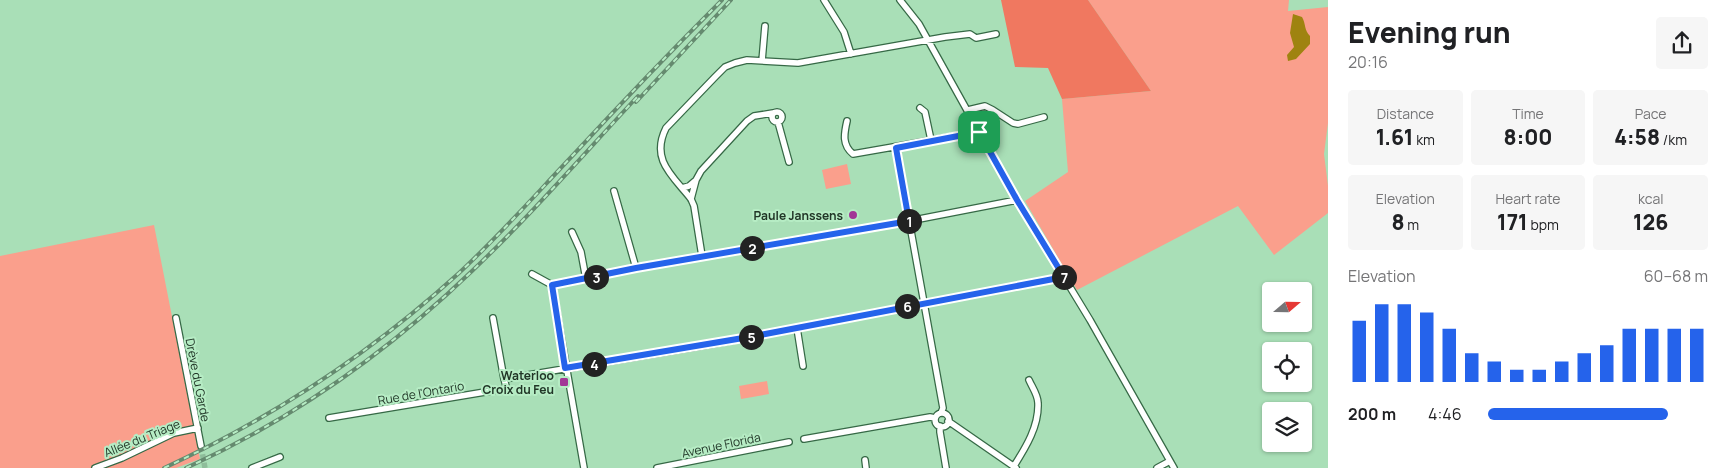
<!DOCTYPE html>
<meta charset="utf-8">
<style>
:root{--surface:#fff;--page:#f6f6f6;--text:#202124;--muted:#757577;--accent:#2563eb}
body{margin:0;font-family:Manrope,sans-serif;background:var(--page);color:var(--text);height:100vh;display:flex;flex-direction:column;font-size:19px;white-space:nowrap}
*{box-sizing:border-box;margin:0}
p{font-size:16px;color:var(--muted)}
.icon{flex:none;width:28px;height:28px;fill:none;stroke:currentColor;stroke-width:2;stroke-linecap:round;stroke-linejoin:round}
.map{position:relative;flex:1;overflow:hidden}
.side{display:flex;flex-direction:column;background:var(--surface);width:400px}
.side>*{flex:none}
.needle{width:32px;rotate:70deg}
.tools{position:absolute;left:1262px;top:282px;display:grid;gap:10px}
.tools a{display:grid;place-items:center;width:50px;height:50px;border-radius:5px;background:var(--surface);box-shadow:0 1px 4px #0004;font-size:25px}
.pin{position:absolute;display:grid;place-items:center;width:42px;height:42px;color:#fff;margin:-21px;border-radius:10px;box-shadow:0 2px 8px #0006}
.km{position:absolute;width:25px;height:25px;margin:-12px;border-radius:50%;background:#222;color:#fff;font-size:14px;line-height:25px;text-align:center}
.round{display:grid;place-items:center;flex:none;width:52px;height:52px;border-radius:5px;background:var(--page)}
.summary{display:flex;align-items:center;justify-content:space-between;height:85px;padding:0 20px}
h1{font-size:28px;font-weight:800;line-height:38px}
.metrics{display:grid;grid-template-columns:repeat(3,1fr);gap:8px;height:85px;padding:5px 20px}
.metrics div{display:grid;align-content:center;border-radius:5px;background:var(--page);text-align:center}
.metrics b{font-size:21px;font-weight:800}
.metrics small{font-size:14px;font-weight:400}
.metrics p{font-size:14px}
.chart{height:140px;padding:10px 20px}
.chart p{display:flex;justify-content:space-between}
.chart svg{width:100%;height:90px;margin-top:5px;stroke:var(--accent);stroke-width:6}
ul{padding:0 20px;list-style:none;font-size:16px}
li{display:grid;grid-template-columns:80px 60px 1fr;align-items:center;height:38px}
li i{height:12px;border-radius:6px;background:var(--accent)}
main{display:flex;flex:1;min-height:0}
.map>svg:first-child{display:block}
.green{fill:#fa9f8c}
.forest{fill:#f07860}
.water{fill:#9f8310}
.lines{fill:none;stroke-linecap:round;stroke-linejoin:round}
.minor-tunnel{stroke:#8ebd9a;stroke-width:5.5;stroke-dasharray:5.5 3;stroke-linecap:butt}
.minor-casing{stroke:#366946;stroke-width:8}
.minor{stroke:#fff;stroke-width:5.5}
.rail-casing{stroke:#658a6f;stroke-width:4}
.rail{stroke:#b6ecc4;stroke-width:2;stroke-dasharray:5.5;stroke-linecap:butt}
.route-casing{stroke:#fff;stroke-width:10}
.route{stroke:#2563eb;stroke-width:6}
.poi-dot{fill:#a23696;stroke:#b6ecc4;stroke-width:2}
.labels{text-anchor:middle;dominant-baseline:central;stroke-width:4;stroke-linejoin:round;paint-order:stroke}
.poi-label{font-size:12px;font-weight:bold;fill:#213627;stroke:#b6ecc4;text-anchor:end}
.street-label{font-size:12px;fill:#213627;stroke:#b6ecc4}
</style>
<main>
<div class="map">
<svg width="1328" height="468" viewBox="0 0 1328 468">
<rect width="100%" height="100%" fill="#a9dfb7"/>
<!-- green -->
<path class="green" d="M1088 0H1289L1288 11 1328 7V123L1324 154 1328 186V213L1274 255 1238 206 1077 290 1025 201 1068 172 1062 99 1151 91Z
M847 164 851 184 826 189 822 170Z
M154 225 200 459 176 468H0V256Z
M767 381 769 394 741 399 739 386Z"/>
<!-- forest -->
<path class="forest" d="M1001 0H1088L1151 91 1062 99 1048 68 1015 67Z"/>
<!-- water -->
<path class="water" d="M1293 14 1302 17C1306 24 1304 30 1310 36V44L1296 59 1288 61 1287 55 1294 47 1290 33Z"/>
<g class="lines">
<!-- minor-tunnel -->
<path class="minor-tunnel" d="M201 446 205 468"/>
<defs>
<path id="minor" d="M824 0 844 32 851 54
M900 0 919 24 1017 200 1090 320 1174 468
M762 61 765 26
M920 108 925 112 931 140
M968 110 985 106 993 110 1013 123 1018 124 1044 117
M772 117a5 5 0 1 1 10 0a5 5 0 1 1-10 0Z
M847 121C844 134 842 145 853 154L979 132
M778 122 789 162
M896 148 943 408 941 413
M682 188 689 186 696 180
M614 191 636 268
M691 199 696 180 701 171 747 121 754 116 773 113
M572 232 581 252 586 279
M702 256 694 206 691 199C673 176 650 160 666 128L715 77 725 67 735 63 747 60 798 63 945 37 970 34 976 38 996 34
M532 274 552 285
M176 318 201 446
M493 318 504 379
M797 328 803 366
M935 420a7 7 0 1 1 14 0a7 7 0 1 1-14 0Z
M329 418 503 389 506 386 504 379 713 344 1064 277
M948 421 1016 468
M940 426V432L946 468
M804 439 930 417 935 418
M865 460 866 468
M1014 466C1026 447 1039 426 1038 403 1038 395 1032 387 1029 380
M95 468 122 458 174 433 198 428
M252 468 280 457
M584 468 552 285 636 268 909 221 1017 200
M657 468 789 442
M1157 468 1170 461"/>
</defs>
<!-- minor casing -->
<use href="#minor" class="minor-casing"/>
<!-- minor -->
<use href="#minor" class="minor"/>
<defs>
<path id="rail" d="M636 102 731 0
M164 468C272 418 371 353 459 273 500 235 537 193 575 153 623 101 672 50 722 0
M186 468C291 420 389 351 472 271 530 216 583 155 638 96"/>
</defs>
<!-- rail casing -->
<use href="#rail" class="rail-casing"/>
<!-- rail -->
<use href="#rail" class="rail"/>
</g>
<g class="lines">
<defs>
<path id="route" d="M979 132 1017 200 1064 277 755 336 565 368 552 285 636 268 909 221 896 148Z"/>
</defs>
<!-- route casing -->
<use href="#route" class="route-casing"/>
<!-- route -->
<use href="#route" class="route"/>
</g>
<!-- markers -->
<g class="poi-dot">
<circle cx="853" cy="215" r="5"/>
<rect x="559" y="377" width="10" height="10" rx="2.5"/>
</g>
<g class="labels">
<!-- poi labels -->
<g class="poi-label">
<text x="843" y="215">Paule Janssens</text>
<text x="554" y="375">Waterloo<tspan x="554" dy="14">Croix du Feu</tspan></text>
</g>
<!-- street labels -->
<g class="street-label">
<text transform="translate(198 380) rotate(79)">Drève du Garde</text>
<text transform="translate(421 393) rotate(-10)">Rue de l'Ontario</text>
<text transform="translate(142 438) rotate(-22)">Allée du Triage</text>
<text transform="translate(721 445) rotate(-12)">Avenue Florida</text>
</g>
</g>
</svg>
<div class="tools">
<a><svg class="needle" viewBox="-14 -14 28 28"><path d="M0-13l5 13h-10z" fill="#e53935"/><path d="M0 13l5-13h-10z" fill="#757577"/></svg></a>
<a><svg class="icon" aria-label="locate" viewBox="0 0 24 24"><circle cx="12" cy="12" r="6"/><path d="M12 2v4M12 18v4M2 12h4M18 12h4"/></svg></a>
<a><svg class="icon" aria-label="layers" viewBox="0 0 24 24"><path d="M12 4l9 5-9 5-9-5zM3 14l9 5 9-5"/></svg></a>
</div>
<div class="pin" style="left:979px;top:132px;background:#1e9e55"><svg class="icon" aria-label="arrive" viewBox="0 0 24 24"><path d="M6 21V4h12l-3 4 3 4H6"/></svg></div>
<b class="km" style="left:909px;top:221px">1</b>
<b class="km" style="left:752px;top:248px">2</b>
<b class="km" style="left:596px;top:277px">3</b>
<b class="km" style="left:594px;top:364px">4</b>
<b class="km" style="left:751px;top:337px">5</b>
<b class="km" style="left:907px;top:306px">6</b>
<b class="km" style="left:1064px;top:277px">7</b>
</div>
<section class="side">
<div class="summary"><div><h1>Evening run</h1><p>20:16</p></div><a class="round"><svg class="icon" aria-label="share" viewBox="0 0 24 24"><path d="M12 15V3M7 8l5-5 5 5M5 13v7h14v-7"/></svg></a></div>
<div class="metrics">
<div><p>Distance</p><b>1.61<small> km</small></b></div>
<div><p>Time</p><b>8:00</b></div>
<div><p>Pace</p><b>4:58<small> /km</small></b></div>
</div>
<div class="metrics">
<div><p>Elevation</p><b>8<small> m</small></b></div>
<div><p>Heart rate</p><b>171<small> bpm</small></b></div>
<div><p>kcal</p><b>126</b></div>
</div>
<div class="chart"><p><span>Elevation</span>60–68 m</p>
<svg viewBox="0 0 160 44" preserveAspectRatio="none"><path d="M5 44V14M15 44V6M25 44V6M35 44V10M45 44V18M55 44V30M65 44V34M75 44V38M85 44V38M95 44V34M105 44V30M115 44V26M125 44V18M135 44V18M145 44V18M155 44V18"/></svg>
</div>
<ul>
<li><b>200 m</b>4:46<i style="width:82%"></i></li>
</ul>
</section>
</main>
